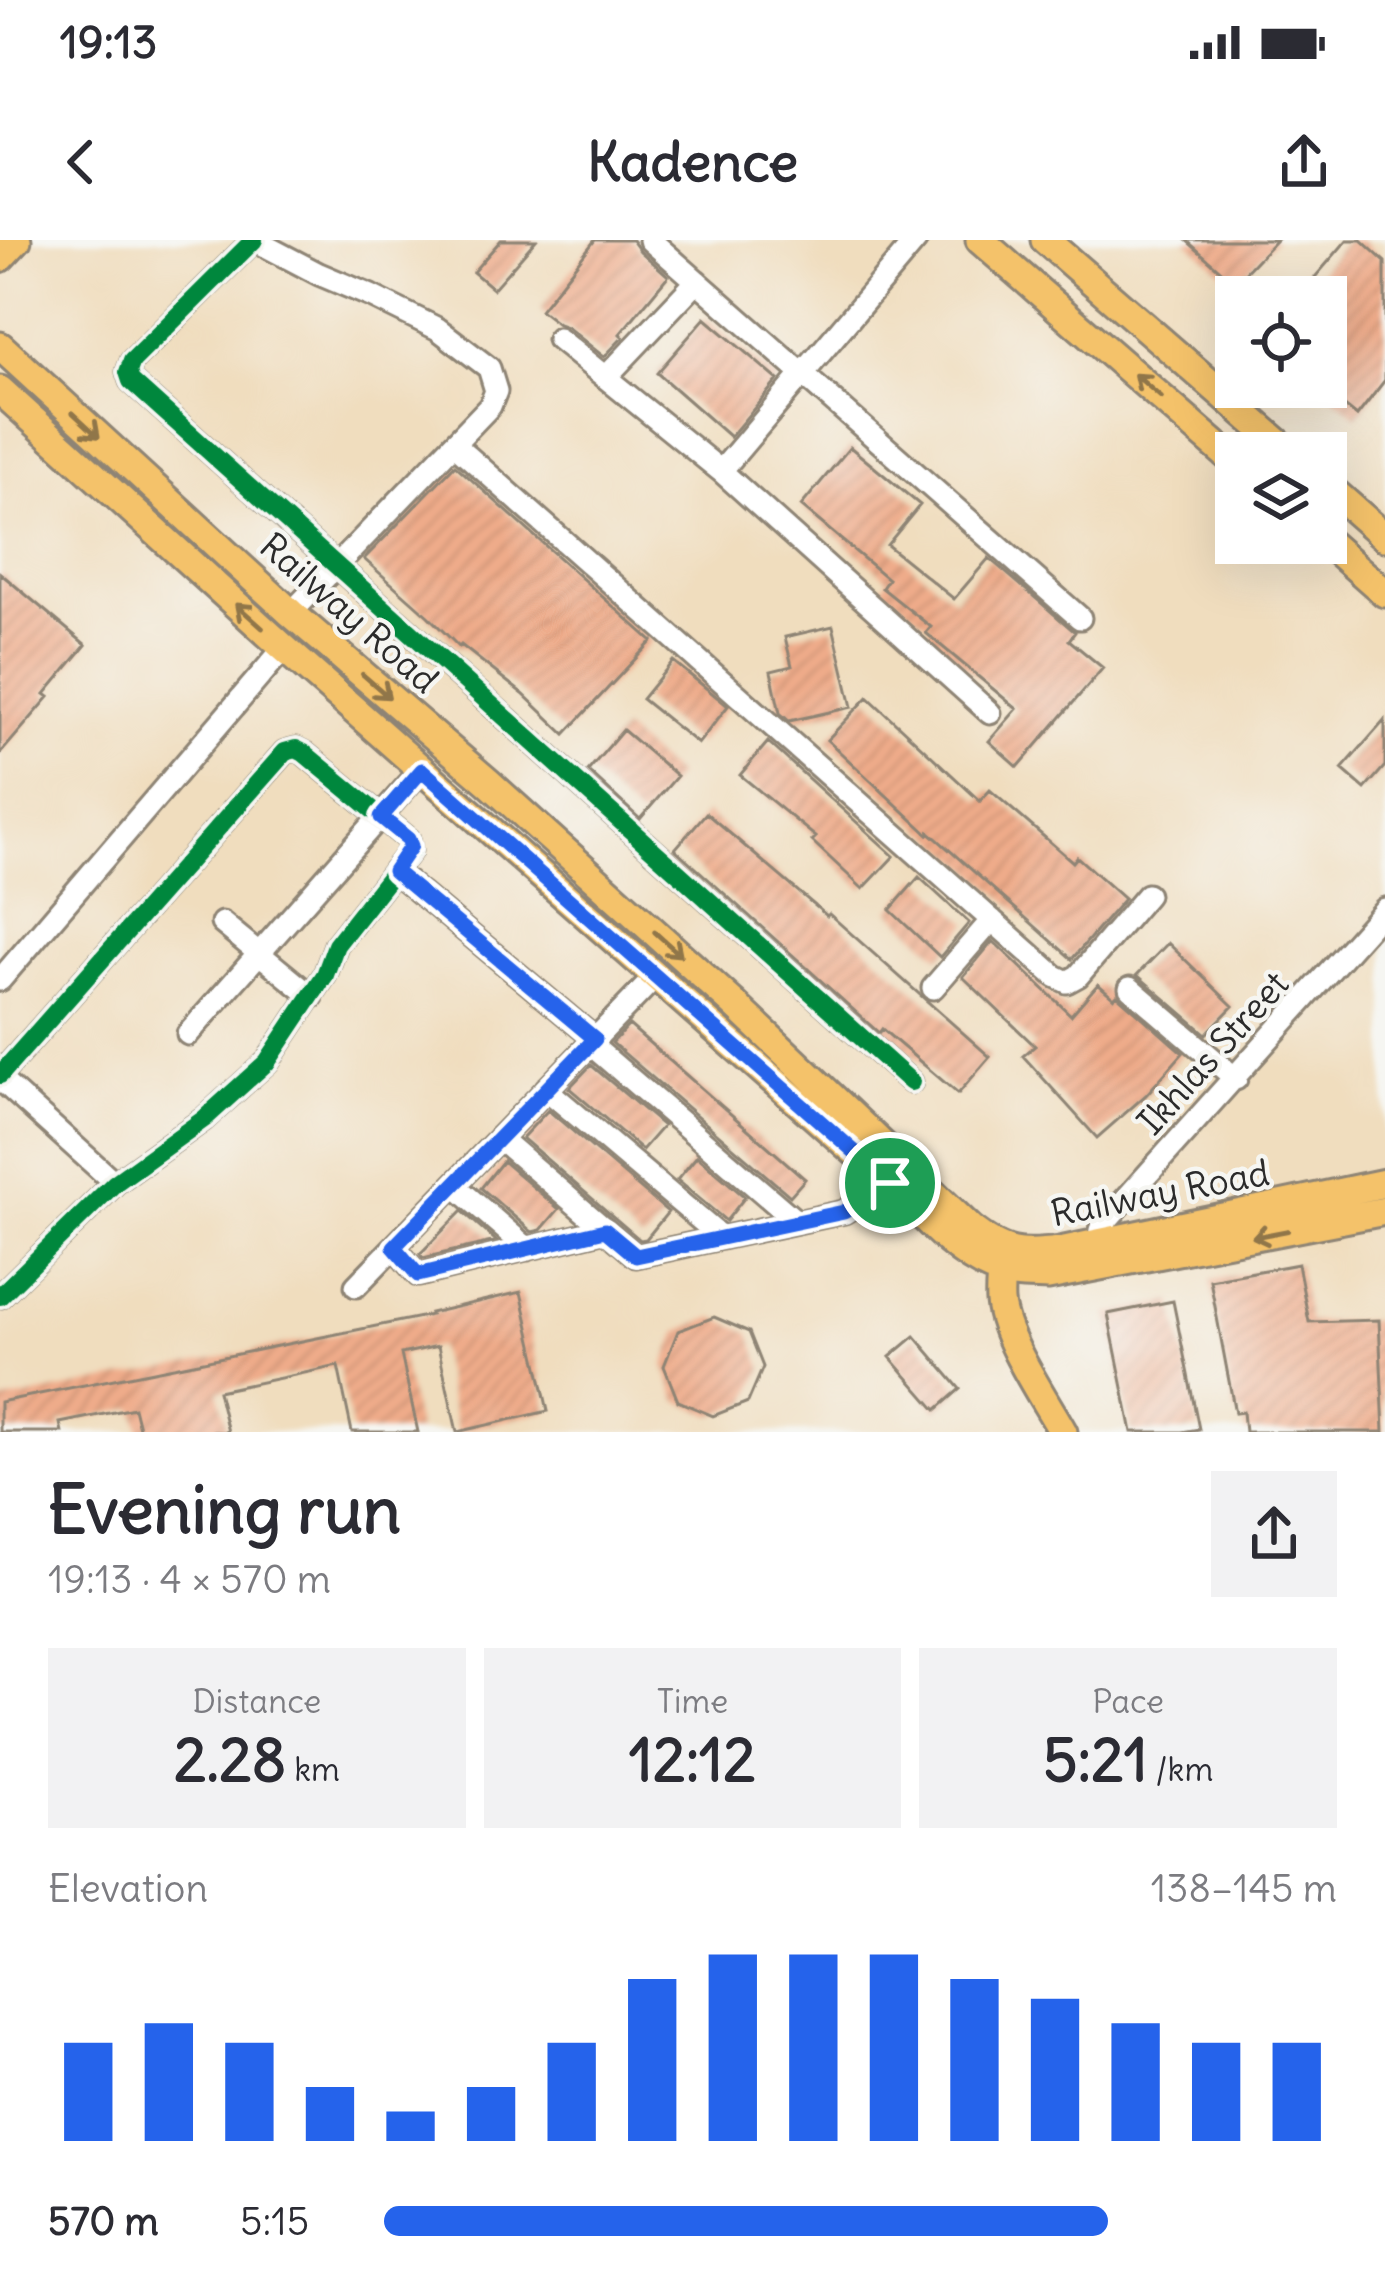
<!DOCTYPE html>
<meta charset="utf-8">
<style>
:root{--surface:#fff;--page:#f2f2f3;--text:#2b2b33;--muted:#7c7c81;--accent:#2563eb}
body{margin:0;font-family:Delius,sans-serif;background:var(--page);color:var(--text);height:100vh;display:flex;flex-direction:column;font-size:45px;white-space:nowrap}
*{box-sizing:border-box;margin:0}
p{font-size:39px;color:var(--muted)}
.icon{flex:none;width:66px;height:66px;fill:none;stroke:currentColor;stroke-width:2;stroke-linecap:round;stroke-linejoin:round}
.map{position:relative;height:1192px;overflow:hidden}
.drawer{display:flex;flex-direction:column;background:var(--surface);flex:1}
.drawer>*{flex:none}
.fabs{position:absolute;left:1215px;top:36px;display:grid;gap:24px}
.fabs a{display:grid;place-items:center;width:132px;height:132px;border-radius:0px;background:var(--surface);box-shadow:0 12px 48px #0002;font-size:60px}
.pin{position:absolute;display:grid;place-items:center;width:102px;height:102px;color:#fff;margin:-51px;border:6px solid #fff;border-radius:50%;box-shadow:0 3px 12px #0007}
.round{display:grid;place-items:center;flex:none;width:126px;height:126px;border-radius:0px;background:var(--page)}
.overview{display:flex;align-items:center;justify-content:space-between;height:204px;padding:0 48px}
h1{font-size:66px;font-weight:800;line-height:90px}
.metrics{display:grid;grid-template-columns:repeat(3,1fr);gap:18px;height:204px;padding:12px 48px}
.metrics div{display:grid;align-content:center;border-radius:0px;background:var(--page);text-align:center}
.metrics b{font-size:60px;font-weight:800}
.metrics small{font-size:33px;font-weight:400}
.metrics p{font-size:33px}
.chart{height:336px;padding:24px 48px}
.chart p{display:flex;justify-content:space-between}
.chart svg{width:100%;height:216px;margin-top:12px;stroke:var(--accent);stroke-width:6}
ul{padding:0 48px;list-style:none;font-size:39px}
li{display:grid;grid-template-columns:192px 144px 1fr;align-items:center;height:90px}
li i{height:30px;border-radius:15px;background:var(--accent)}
.status{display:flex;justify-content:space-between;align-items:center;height:84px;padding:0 60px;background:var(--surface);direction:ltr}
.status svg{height:33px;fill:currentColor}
header{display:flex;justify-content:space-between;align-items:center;height:156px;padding:0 48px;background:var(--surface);font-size:54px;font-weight:800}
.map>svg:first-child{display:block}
.building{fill:url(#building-hatch)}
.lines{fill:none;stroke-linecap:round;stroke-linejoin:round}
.minor-casing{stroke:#8e8474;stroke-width:27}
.major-casing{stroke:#8e8474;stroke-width:33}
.minor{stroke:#fff;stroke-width:21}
.major{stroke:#f4c26a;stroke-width:27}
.cycleway-casing{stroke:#f6f6f2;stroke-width:26}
.cycleway{stroke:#00873e;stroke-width:18}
.oneway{stroke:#90764a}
.route-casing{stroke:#fff;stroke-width:24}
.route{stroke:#2563eb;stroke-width:15}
.labels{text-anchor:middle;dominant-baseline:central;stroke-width:9;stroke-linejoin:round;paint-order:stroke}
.street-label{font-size:36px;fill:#2b2b2b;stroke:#f6f6f2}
</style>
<div class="status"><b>19:13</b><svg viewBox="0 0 49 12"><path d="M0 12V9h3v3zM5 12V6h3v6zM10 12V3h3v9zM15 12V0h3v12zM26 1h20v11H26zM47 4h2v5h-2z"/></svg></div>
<header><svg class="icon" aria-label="back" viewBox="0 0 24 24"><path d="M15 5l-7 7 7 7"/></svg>Kadence<svg class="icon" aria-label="share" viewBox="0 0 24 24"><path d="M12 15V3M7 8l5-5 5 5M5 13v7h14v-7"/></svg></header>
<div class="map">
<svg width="1385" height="1192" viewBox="0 0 1385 1192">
<defs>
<pattern id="building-hatch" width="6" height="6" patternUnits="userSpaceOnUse" patternTransform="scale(3)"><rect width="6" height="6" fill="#efac8a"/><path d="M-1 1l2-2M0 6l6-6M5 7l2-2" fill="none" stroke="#cd9477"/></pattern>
</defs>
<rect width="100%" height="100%" fill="#f6f6f2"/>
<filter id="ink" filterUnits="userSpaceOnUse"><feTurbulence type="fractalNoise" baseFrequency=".00833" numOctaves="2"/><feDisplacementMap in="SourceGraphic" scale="24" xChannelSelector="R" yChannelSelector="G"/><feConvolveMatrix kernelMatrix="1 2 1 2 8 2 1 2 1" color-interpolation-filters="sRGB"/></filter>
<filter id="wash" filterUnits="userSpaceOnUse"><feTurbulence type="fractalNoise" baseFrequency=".004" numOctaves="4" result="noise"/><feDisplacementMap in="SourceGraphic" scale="48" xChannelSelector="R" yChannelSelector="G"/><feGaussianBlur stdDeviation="2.7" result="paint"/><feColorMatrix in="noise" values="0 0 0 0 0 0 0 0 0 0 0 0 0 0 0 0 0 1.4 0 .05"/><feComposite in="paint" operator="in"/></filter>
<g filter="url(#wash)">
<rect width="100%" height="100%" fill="#f0ddbe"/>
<g id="blocks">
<!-- building -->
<path class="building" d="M501 0H536L493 49 473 32Z
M595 0H632L640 11 668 36 620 94 623 97 604 117 567 87 558 84 540 70Z
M1186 0H1276L1235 43Z
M1347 0H1361L1385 22V140L1357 176 1326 151V57H1298Z
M705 78 778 140 730 197 657 133Z
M850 207 920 265 887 305 954 359 989 318 1075 392 1069 400 1103 428 1018 527 989 501 1017 469 926 393 931 387 882 348 888 339 801 266Z
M455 225 652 401 565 494 523 454 461 405 459 407 428 376 364 319Z
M0 333 86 405 45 454 49 457 0 514Z
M833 386 852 467 789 481 780 473 771 431 792 426 785 397Z
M673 421 728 466 698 504 642 459Z
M868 457 980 561 990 550 1073 622 1077 617 1124 659 1072 719 929 592 928 594 827 500Z
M1385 480V526L1365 549 1342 529Z
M623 490 677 536 640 579 588 531Z
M768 502 894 616 863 649 812 601 816 597 740 535Z
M706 573 827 676 829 674 990 817 958 854 882 789 879 793 675 609Z
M919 637 969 683 940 717 890 670Z
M993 701 1071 775 1098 744 1114 758 1117 755 1183 813 1146 855 1097 898 1023 816 1035 806 963 737Z
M1168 703 1233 766 1206 794 1137 735Z
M629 785 805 939 790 956 612 803Z
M591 825 663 886 642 910 569 848Z
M548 870 668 972 646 999 640 1000 522 898Z
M697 916 745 957 726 981 677 940Z
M503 921 559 969 541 990 532 992 481 948Z
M462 971 496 1001 423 1018 420 1014Z
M1298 1024 1309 1082 1379 1080 1384 1192H1245L1243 1172 1235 1173 1210 1040Z
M521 1052 548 1171 457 1192 438 1106 401 1114 418 1192H352L338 1126 218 1151 228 1192H140L134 1168 60 1183 62 1192H0V1162L431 1075 430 1073Z
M1173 1061 1199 1189 1182 1192H1132L1108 1074Z
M714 1077 749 1092 763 1127 748 1162 713 1176 678 1161 664 1126 678 1091Z
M915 1096 960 1149 936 1170 890 1117Z"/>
</g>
</g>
<g filter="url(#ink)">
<use href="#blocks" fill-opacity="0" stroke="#8e8474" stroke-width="3"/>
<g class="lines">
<defs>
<path id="minor" d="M254 0 132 121 128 132 131 141 911 842
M254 0 319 34 371 56 438 89 489 128 496 151 490 166 291 373
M650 0 1080 378
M558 99 721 231 990 473
M606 137 697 41
M454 204 1055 736 1067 742 1078 736 1147 655
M721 231 916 0
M394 631 595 799
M222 683 312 757
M0 740 284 408
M933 748 992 680
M1130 748 1236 839
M188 794 422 529
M590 804 797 982
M0 835 285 512 296 509 304 513 408 599 410 611 336 705 325 735 267 822 204 879 115 943 0 1056
M0 839 115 943
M546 849 722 998
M499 898 636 1016 844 972 890 943
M454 945 528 1009
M1098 1004 1100 990 1105 982 1385 669
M394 1007 418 1035 605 990
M356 1046 655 737"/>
<path id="major" d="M980 0 1236 223
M1045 0 1290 213
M0 18 17 0
M0 106 291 373 488 542 732 762 971 989C1004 1015 1020 1016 1060 1011L1385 943
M0 150 284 408 890 943C920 972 952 1012 991 1028 1009 1036 1029 1035 1048 1036L1385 971
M1326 245 1385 297
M1326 301 1385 353
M1003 1014C1001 1030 999 1047 1000 1062 1004 1100 1044 1158 1063 1192"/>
</defs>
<!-- minor casing -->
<use href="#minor" class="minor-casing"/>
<!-- major casing -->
<use href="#major" class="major-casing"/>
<!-- minor -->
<use href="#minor" class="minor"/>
<!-- major -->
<use href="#major" class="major"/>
<defs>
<path id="cycleway" d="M254 0 132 121 128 132 131 141 911 842
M0 835 285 512 296 509 304 513 408 599 410 611 336 705 325 735 267 822 204 879 115 943 0 1056"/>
</defs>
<!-- cycleway casing -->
<use href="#cycleway" class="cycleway-casing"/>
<!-- cycleway -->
<use href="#cycleway" class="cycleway"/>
</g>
<!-- one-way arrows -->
<defs><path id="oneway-shaft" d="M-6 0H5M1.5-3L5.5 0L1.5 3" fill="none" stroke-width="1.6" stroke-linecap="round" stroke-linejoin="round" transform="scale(3)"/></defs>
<g class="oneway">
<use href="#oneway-shaft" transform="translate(1148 146) rotate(-139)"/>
<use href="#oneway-shaft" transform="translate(86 185) rotate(43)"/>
<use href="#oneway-shaft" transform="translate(249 376) rotate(-138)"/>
<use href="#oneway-shaft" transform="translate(376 446) rotate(41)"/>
<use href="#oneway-shaft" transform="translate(668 704) rotate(42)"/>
<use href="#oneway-shaft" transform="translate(1270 994) rotate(169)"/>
</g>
</g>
<g class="lines" filter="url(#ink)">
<defs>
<path id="route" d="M422 530 890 943 844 972 636 1016 605 990 418 1035 394 1007 595 799 394 631 411 606 408 599 381 577Z"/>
</defs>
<!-- route casing -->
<use href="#route" class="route-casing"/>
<!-- route -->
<use href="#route" class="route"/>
</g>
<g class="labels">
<!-- street labels -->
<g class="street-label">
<text transform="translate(349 373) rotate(41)">Railway Road</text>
<text transform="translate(1213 813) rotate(-48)">Ikhlas Street</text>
<text transform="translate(1160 953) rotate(-11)">Railway Road</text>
</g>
</g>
</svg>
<div class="fabs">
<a><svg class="icon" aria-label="locate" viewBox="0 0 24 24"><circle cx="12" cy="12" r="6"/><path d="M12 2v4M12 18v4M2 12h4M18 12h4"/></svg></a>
<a><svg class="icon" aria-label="layers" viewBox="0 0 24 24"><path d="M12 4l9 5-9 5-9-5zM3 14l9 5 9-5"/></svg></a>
</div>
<div class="pin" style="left:890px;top:943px;background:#1e9e55"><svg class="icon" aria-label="arrive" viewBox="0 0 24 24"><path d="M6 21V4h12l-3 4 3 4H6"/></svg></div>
</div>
<section class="drawer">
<div class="overview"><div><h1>Evening run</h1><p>19:13 · 4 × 570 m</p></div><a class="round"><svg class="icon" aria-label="share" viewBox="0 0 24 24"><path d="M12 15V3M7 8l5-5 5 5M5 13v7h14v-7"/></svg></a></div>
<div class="metrics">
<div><p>Distance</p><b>2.28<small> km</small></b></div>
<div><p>Time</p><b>12:12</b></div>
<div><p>Pace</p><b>5:21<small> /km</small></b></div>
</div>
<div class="chart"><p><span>Elevation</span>138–145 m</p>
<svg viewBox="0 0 160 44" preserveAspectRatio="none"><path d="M5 44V24M15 44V20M25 44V24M35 44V33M45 44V38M55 44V33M65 44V24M75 44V11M85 44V6M95 44V6M105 44V6M115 44V11M125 44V15M135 44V20M145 44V24M155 44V24"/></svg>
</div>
<ul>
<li><b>570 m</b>5:15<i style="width:76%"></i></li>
</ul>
</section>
